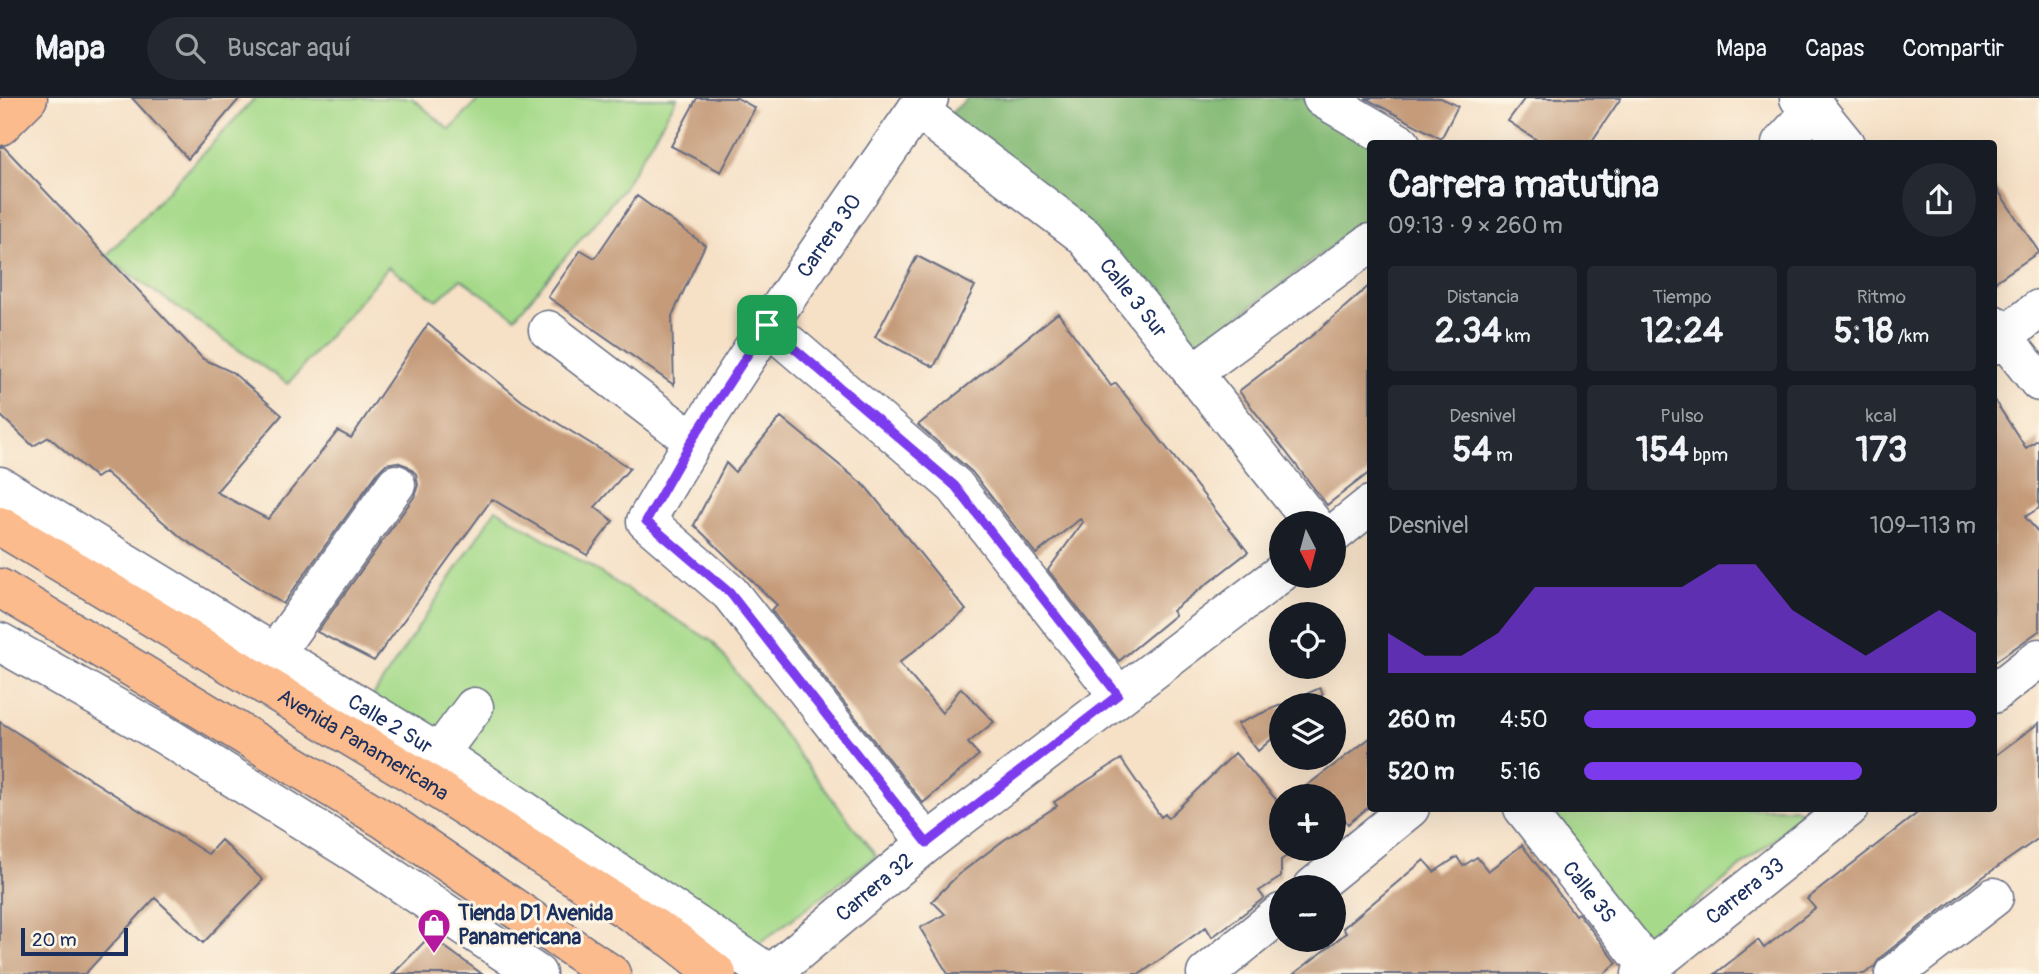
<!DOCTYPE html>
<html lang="es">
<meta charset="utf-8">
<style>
:root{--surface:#171b24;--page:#242831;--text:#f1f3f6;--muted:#9ea1a6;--line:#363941;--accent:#7c3aed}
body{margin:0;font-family:Pangolin,sans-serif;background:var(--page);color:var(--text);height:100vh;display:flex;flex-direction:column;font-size:26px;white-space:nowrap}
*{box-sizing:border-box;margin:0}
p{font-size:23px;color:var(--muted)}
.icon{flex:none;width:38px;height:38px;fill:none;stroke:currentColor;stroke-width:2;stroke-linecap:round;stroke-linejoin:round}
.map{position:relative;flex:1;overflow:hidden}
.sheet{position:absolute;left:1367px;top:42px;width:630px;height:672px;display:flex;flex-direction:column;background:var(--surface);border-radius:7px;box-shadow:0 7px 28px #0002}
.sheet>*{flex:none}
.needle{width:46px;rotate:174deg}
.tools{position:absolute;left:1269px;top:413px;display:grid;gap:14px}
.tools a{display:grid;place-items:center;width:77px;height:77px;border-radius:50%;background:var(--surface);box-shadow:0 7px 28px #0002;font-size:35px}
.scale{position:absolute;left:21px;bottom:18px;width:107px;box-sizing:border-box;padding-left:7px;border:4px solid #1b2f5e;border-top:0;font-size:19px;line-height:24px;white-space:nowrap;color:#1b2f5e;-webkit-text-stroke:5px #fcf5e5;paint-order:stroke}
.pin{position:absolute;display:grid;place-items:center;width:60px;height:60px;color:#fff;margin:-30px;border-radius:14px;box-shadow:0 4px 10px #0006}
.round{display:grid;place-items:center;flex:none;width:74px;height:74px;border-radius:37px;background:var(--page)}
.summary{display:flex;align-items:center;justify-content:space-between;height:119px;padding:0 21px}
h1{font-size:38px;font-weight:800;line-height:52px}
.metrics{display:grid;grid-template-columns:repeat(3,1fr);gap:10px;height:119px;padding:7px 21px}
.metrics div{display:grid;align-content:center;border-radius:7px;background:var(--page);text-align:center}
.metrics b{font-size:35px;font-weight:800}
.metrics small{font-size:19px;font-weight:400}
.metrics p{font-size:19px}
.chart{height:196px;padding:14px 21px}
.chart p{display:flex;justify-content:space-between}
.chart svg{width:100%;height:126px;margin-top:7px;fill:var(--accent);opacity:.7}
ul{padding:0 21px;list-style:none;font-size:23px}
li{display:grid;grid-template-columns:112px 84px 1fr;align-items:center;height:52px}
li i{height:18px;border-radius:9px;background:var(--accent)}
header{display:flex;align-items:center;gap:42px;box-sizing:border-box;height:98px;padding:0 35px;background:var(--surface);border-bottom:2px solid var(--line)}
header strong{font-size:33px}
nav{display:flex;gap:38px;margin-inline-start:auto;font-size:24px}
.search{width:490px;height:63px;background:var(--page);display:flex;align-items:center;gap:18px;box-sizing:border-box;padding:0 24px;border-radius:38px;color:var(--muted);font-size:26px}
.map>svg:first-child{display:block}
.green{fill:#a6da8a;stroke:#608474;stroke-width:2}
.forest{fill:#84ba76;stroke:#50746a;stroke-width:2}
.building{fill:#c59b7a}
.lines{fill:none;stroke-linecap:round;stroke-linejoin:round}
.minor-casing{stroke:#686d83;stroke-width:41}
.major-casing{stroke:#686d83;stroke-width:41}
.minor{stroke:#fff;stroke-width:38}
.major{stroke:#fbbb8d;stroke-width:38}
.route-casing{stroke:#fff;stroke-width:14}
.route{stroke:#7c3aed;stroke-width:9}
.labels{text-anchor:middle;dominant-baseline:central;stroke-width:6;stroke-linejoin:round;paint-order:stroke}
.street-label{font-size:21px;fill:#1b2f5e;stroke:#fcf5e5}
.poi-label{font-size:21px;font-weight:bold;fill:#1b2f5e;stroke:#fcf5e5;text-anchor:start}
</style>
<header>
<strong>Mapa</strong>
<div class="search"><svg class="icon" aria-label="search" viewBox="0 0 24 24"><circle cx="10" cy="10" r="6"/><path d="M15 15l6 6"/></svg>Buscar aquí</div>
<nav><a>Mapa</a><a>Capas</a><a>Compartir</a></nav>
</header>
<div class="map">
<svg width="2039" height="876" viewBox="0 0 2039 876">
<rect width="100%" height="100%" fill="#fcf5e5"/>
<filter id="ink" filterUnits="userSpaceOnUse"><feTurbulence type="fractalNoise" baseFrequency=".0143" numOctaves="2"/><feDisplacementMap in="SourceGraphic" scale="14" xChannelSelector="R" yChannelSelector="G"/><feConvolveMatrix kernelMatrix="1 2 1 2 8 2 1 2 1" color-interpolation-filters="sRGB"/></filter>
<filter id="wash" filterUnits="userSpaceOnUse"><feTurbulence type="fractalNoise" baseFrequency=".00686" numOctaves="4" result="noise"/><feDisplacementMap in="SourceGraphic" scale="28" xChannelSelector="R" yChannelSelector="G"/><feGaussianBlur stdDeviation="1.57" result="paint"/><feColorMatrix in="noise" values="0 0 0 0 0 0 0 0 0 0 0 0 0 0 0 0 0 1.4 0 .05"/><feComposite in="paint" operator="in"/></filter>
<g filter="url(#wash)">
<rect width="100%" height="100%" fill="#f6e1c7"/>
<!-- green -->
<path class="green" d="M255 0H412L450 32 480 0H677L622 92 515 219 461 181 437 202 388 169 288 286 105 159Z
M496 411 713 544 876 758 748 854 369 604Z
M1797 710 1803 718 1643 848 1535 711Z"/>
<!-- forest -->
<path class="forest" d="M968 0H1303L1370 46V114L1363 125 1194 251 951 15Z"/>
<g id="blocks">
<!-- building -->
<path class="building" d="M132 0H240L188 61Z
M697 0H737L755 10 721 74 671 48Z
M1365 0H1441L1458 8 1441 41Z
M1525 0H1621L1590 46H1543L1508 23Z
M0 49H4L203 261 232 274 282 317 216 394 268 421 338 333 351 340 428 226 522 303 630 370 595 409 613 423 587 457 492 401 374 563 317 534 414 399 418 387 416 376 408 368 397 364 386 366 379 373 283 506 182 440 105 374 96 380 49 339 33 348 0 317Z
M1993 85 2039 154 1993 185Z
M637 98 705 147 672 218 674 287 548 199 581 152 595 160Z
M917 158 975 188 934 269 875 239Z
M1370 187V374L1327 407 1239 293 1314 236Z
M1058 215 1111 288 1116 285 1248 454 1172 513 1175 517 1119 563 1048 472 1083 424 1080 421 1036 456 972 374 918 327Z
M1993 300 2026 350 2039 341V410L2025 419 2039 435V533L1993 565Z
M781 319 866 389 966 512 899 565 942 615 961 590 994 624 968 645 979 657 923 705 771 512 777 507 694 427 726 365 735 374Z
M1320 590 1323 596 1310 607H1281V633L1258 653 1237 626Z
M0 624 208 756 221 742 263 782 203 845 155 800 85 876H0Z
M2039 625V740L1983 779 1881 859 1874 869 1864 876H1715L1758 842 1764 850 1815 810 1807 801 1924 710H1993V659Z
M1370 640V708L1348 726 1342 718 1334 724V698H1293Z
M1235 655 1281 707V751H1297L1281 762V779L1259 793 1264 800 1238 820 1212 839 1206 829 1140 876H948L920 830 945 816 932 803 958 777 1004 742 1057 708 1054 704 1121 661 1161 719 1165 716 1168 720Z
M1522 747 1575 817 1578 815 1617 865 1604 876H1294L1346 835 1343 830 1424 762 1434 774 1457 759 1463 768 1477 759 1488 773Z
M430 838 482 876H393Z"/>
</g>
</g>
<g filter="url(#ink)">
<use href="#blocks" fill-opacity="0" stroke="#686d83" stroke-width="2"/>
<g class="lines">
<defs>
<g id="minor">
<path d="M1322 0 1401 46"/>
<path d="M1799 0 1815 9 1845 46"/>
<path id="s1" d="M917 11 1084 138 1313 425"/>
<path d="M1781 46 1815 9"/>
<path d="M1993 226 2039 284"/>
<path d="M767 227 955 388 1118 597"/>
<path d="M548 232 692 342"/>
<path d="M1993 247 2039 211"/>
<path d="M1193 275 1370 145"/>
<path id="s2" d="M0 388 438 655 770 876"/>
<path d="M1334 436 1370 407"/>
<path d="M0 544 166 638 357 756 537 876"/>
<path d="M275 555 396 386"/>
<path d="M1993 596 2039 560"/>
<path d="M423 677 474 609"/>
<path id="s3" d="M1523 710 1654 876"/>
<path id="s4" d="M927 745 730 495 646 423C728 280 823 146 917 11L929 0"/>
<path d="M1313 789 1410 710"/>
<path id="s5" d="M771 876 927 745 1281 475"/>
<path d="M1206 876 1281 815"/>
<path id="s6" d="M1641 876 1849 710"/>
<path d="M1894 876 1994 799"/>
</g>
<g id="major">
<path d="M0 28 28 0"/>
<path id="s7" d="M0 428 421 681 674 842 717 876"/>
<path d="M0 490 385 722 611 876"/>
</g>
</defs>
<!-- minor casing -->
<use href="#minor" class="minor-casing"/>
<!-- major casing -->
<use href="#major" class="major-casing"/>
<!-- minor -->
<use href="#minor" class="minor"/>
<!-- major -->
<use href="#major" class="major"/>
</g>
</g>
<g class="lines" filter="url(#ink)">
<defs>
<path id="route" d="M767 227 955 388 1118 597 927 745 730 495 646 423 692 342Z"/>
</defs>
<!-- route casing -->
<use href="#route" class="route-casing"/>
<!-- route -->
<use href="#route" class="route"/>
</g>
<!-- icons -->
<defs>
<symbol id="shop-pin" viewBox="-11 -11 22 30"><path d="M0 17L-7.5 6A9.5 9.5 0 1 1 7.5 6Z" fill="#b5179e" stroke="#fcf5e5"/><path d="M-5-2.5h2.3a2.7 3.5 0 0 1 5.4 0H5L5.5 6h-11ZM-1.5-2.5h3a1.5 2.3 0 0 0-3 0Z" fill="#fff"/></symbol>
</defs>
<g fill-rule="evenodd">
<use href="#shop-pin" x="415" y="808" width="38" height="52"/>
</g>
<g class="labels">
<!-- street labels -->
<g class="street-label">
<text stroke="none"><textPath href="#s4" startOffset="768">Carrera 30</textPath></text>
<text stroke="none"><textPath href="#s1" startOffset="289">Calle 3 Sur</textPath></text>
<text stroke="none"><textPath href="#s2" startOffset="457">Calle 2 Sur</textPath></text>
<text stroke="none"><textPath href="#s7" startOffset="424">Avenida Panamericana</textPath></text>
<text stroke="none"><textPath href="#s5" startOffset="135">Carrera 32</textPath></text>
<text stroke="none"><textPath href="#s3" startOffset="107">Calle 3S</textPath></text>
<text stroke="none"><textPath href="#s6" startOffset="133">Carrera 33</textPath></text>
</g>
<!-- poi labels -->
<g class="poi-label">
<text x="458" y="815">Tienda D1 Avenida<tspan x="458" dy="24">Panamericana</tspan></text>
</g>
</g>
</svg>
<div class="tools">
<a><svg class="needle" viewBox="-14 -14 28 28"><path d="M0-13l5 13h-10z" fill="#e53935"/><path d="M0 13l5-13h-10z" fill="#9ea1a6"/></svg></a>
<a><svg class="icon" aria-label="locate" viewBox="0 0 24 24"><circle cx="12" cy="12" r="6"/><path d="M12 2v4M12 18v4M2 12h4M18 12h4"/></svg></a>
<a><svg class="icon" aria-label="layers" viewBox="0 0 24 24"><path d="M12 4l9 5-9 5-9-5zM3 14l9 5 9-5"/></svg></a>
<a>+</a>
<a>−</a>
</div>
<div class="scale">20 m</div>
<div class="pin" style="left:767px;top:227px;background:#1e9e55"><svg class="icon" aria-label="arrive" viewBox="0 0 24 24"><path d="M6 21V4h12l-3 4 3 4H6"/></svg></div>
<section class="sheet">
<div class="summary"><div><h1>Carrera matutina</h1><p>09:13 · 9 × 260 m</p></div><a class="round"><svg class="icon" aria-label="share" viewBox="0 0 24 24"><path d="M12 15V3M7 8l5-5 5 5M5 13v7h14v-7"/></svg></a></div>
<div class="metrics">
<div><p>Distancia</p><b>2.34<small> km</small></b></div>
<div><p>Tiempo</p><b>12:24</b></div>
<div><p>Ritmo</p><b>5:18<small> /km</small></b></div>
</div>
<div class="metrics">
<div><p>Desnivel</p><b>54<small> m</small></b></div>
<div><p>Pulso</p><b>154<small> bpm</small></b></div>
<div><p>kcal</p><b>173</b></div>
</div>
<div class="chart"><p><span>Desnivel</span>109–113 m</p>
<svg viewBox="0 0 160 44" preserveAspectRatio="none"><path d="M0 44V30L10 38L20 38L30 30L40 14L50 14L60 14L70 14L80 14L90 6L100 6L110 22L120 30L130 38L140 30L150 22L160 30V44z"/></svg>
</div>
<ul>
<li><b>260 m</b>4:50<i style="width:100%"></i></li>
<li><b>520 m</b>5:16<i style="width:71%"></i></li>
</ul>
</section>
</div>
